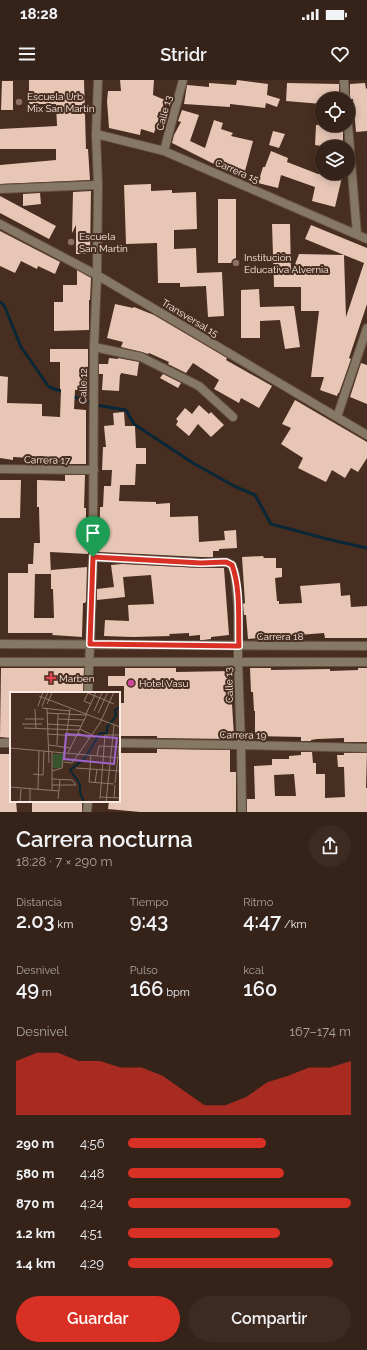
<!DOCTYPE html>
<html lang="es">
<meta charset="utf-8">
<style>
:root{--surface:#352218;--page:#3d2a21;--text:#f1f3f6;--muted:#aaa4a2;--line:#4f3f37;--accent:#d93025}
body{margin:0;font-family:Raleway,sans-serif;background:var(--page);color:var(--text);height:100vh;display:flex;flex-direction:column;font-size:15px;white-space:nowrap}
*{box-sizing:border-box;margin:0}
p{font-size:13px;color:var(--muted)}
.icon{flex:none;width:22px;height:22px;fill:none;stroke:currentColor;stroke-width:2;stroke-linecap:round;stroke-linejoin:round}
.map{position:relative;height:732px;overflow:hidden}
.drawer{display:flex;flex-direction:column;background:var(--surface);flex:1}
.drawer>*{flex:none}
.fabs{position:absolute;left:315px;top:12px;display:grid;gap:8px}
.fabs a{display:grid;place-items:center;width:40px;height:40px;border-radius:50%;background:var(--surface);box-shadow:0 2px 10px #0003,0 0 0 1px var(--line);font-size:20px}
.pin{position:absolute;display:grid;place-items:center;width:34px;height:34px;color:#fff;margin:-41px -17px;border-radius:50% 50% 50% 0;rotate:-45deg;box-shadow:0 0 4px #0007}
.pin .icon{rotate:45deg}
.round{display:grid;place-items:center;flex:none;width:42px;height:42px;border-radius:21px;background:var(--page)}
.summary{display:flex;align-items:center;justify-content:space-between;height:68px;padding:0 16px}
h1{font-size:22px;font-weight:600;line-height:30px}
.metrics{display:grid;grid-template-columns:repeat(3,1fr);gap:6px;height:68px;padding:4px 16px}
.metrics div{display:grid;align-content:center}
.metrics b{font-size:20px;font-weight:600}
.metrics small{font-size:11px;font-weight:400}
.metrics p{font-size:11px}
.chart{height:112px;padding:8px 16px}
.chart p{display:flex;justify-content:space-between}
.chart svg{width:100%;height:72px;margin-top:4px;fill:var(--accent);opacity:.7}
.button{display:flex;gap:8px;margin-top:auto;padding:8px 16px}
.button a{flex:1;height:46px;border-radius:24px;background:var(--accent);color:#fff;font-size:16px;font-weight:600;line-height:46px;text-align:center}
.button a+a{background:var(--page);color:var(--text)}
ul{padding:0 16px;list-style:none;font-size:13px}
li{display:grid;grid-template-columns:64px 48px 1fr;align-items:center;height:30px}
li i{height:10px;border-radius:5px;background:var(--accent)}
.status{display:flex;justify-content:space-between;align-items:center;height:28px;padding:0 20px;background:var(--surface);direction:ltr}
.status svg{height:11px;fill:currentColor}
header{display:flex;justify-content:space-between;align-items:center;height:52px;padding:0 16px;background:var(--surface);font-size:18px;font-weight:600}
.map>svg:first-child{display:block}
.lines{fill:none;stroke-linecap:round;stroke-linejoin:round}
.stream{stroke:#092736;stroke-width:3}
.building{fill:#e7c6b5;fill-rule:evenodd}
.minor-casing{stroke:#644c3f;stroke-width:10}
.tertiary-casing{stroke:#644c3f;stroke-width:10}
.minor{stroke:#857864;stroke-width:8}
.tertiary{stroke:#857864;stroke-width:8}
.route-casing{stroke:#fff;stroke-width:8}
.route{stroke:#d93025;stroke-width:5}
.education-dot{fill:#8d6e63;stroke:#472e20;stroke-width:1.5}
.health-dot{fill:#e0444e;stroke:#472e20;stroke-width:1.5}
.hotel-dot{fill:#d1479c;stroke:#472e20;stroke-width:1.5}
.labels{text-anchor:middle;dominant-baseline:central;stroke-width:4;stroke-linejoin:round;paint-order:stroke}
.poi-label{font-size:10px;fill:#fbeae1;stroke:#472e20;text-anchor:start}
.street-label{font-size:10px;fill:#fbeae1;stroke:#472e20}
.inset-river{fill:none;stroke:#092736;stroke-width:2}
.inset-road{fill:none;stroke:#8f796d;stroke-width:1}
.view{fill:#a165c9;fill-opacity:0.15;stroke:#a165c9;stroke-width:2}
.inset-edge{fill:none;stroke:#fbeae1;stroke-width:2}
</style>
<div class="status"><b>18:28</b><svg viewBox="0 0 49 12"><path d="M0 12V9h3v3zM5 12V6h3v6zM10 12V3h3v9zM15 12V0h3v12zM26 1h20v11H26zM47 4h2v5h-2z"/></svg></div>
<header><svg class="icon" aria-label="menu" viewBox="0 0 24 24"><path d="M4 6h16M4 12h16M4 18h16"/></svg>Stridr<svg class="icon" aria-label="heart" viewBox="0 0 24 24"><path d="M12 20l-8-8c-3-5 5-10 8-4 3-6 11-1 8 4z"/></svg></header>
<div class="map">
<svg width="367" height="732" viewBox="0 0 367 732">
<rect width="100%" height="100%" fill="#472e20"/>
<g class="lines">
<!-- stream -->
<path class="stream" d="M0 222 4 225 21 267 49 307 63 312
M72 316 96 325 126 330 134 344 193 383 234 406 255 415 271 444 327 459 367 468"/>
</g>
<!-- building -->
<path class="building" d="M29 0H84L86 69H88L90 100 0 104V85L56 80V69H0V49L57 46 56 24H29Z
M120 0H154L153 15 165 20 154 53 141 49 140 55 109 48 107 21 108 11H121Z
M237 0 268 4 267 15 280 19 277 27 266 23 265 28 230 24V27L184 24 187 5 209 7V3L236 5Z
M2 1H13V30H1Z
M287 3 339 4V19H322V24L286 21Z
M365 3 366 9 367 8V51L356 52 353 19H350V4Z
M182 30 199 35 190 61 205 68 214 40 223 43 221 49 233 53 231 56 253 61 244 95 227 90V88L212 83 172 63 174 55 181 42 178 41Z
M316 45H343V67H327L315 65Z
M273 51 285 54 279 68 269 65Z
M271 71 288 78 287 82 318 94 343 93 335 127 312 121 315 107 281 95 278 108 258 103 263 87H265Z
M151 104V111L172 110V113L196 112 197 149 174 150V169L196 168 197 193 222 192 224 236 208 237 206 206 180 207V203H158L157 163 126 164 124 105Z
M91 111 90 174H76V145L72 153 73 112Z
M40 113 41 124 23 126V114Z
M0 116 56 146 49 159 0 133Z
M218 119H236V183H218Z
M272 144H290L291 195 299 174 344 175 305 159 311 145 367 168V224L349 278 351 279 339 313H338L337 316 320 310 324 297H311L319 231H301V207H274ZM344 175 364 183 346 237Z
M0 151 60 182 55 194 38 186 37 189 21 181 15 193 0 186Z
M77 190 91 198 90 220H89V250L54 251V222H63V205H77Z
M259 209 260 227 294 226 300 267 285 269 280 240 260 241V258H241V210Z
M115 224 133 228 134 227 154 235 227 278 226 280 272 306 259 328 241 318 239 323 214 309 219 300 193 283 186 293 168 284 169 282 149 273 148 274 142 272 121 267 123 262 107 258Z
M50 269H88V293H87V310H75L74 329 86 330V384H65V382L32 381V378L13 377V380L0 378V296L8 297 7 323 42 324V336L60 337 61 309H60V282H50Z
M109 278 118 279V278L139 282 137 296 121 293V295L120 294 119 311 102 310 103 294H99V284H108Z
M361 283 367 285V324L350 317Z
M163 294 181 303 178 308 160 298Z
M295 320 367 362V378L358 392 351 388 345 398 332 390 326 402 298 388 303 378 281 364 291 348 282 344Z
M199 325 209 334 211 332 224 345 211 357 198 344 189 356 176 345 178 341 176 339 185 328 192 334Z
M124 332 125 346H135L136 368H146V384H136L135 405H120L119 421 156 422V424L170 423V437L198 436 199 462 225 460 224 451 236 450 237 468 219 469V471H213V477H201L99 472 100 427H103L104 406H111L112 390H102L103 367H106L104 346 114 345 113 333Z
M65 395H85L84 428H86V447H88V474L50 472 51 494H35L34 538H54L53 509H51V490L87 487 86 521 85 523H83L82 557 52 555 53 553H8V493H28V484H33L34 463H40L39 427H37V400L65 401Z
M0 400H21L20 438H0Z
M263 476 264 478H276V488H282V497L275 498 277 521H279V524L302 523 300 506 340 503 341 516 350 515 351 527 367 526V558H325L324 553 248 559 246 535H244L243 524 245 523 242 477Z
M122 484 201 488H224L229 555 211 557V559L203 560H200V555L189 556V553L169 554 170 556 133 557 104 556 105 540 129 541 128 525 154 524 151 495 123 497 125 517 97 520V509L114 507 111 485Z
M1 588H84L83 613H11V658L0 657Z
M125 588H176V592L230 591V625L232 624 234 656H230V659L157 658V656H119V623H124V606H108V596H125Z
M250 588H271V590L330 589V591L358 590V588H367V662H344V658L317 659 311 660V661H301V657L255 656V631H254L253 612H251Z
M157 669 230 670V692H236V732H140L108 729 109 721H119V673H157Z
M301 672H312L313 683H316V694H325V718L345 717 344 687H338L337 675H344V673H367L366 708H367V732H247V719H255L254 686 272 685V679H289V676L301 675ZM294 694 296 716H275L274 695Z
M0 674H11V721H16L17 732H0Z
M32 721H82V732H32Z"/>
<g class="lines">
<defs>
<path id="minor" d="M344 0 345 19
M348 45 357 154
M96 54 164 71 367 159
M164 71 183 0
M0 109 98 105
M0 144 97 195 367 355
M94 267 141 277 199 306 233 337
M337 337 367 248
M0 389 94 390
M93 477 201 483 226 482 232 485 235 494 238 527V582L241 665 242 732
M90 565 93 477 94 267 97 195 98 105 96 54 98 0
M0 663H11
M119 663 241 665 367 668"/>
<path id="tertiary" d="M0 564 367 566
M0 582H367
M88 613 90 565
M87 732 88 721"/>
</defs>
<!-- minor casing -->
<use href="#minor" class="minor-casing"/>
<!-- tertiary casing -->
<use href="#tertiary" class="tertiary-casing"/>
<!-- minor -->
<use href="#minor" class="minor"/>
<!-- tertiary -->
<use href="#tertiary" class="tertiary"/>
</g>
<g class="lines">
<defs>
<path id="route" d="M93 477 201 483 226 482 232 485C241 509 238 540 239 566L90 564Z"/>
</defs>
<!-- route casing -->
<use href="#route" class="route-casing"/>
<!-- route -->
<use href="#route" class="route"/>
</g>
<!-- markers -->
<g class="education-dot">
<circle cx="19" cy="22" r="4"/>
<circle cx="71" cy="162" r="4"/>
<circle cx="236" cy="183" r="4"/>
</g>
<path class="health-dot" d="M49 592h4v4h4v4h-4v4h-4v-4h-4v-4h4z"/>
<circle class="hotel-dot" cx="131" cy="603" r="4"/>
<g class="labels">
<!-- poi labels -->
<g class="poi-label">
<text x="27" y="16">Escuela Urb<tspan x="27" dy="12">Mix San Martín</tspan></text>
<text x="79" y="156">Escuela<tspan x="79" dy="12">San Martin</tspan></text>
<text x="244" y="177">Institución<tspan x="244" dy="12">Educativa Alvernia</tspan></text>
<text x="59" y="598">Marben</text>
<text x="139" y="603">Hotel Vasu</text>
</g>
<!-- street labels -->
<g class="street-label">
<text transform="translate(164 33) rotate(-75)">Calle 13</text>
<text transform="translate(237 91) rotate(23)">Carrera 15</text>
<text transform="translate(190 238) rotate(31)">Transversal 15</text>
<text transform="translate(83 306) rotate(-89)">Calle 12</text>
<text transform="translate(47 380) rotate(1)">Carrera 17</text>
<text x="280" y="556">Carrera 18</text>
<text transform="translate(229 605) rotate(-92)">Calle 13</text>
<text transform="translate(243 655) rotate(1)">Carrera 19</text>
</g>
</g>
<!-- overview -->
<g transform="translate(10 612)">
<rect width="110" height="110" fill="#472e20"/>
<path d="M43 62H53V73L50 76H43Z" fill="#37542f"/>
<path class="inset-river" d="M74 110 70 100V92L60 78 75 66 90 41H97V35L106 24 105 18 110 15"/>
<path class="inset-road" d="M29 4 110 35M37 12 42 1M81 12 74 9 78 1 104 12M28 14 33 0M32 14 38 0M32 16 60 19M37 16 39 71M25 17 26 37M84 19 92 1M37 21 76 23M88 21 98 0M76 22 86 0M15 27H34M48 27 74 28M12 32H32M37 32 71 34M14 36 70 38M70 37 82 43M68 41 79 46M37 42 67 44M39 53 60 56M47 53 48 22M55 55 60 17M0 56 110 66M42 60V99M58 61 77 22M81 63 79 90 104 92M87 64 89 54 109 55M54 70 62 71 90 31 104 0M66 76 110 79M42 79 52 76 54 60M23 82 33 83 34 59M85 91 87 77M105 91 110 46M42 93H66L62 88 42 87M0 95 49 99M28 98 29 59M90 105 110 106M104 106 105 93M48 107 50 88M90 107 95 43H110M10 110 11 97M20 110V97M96 110 104 33"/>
<path class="view" d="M56 42 107 46 104 72 54 67Z"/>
<rect width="110" height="110" class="inset-edge"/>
</g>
</svg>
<div class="fabs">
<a><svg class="icon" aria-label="locate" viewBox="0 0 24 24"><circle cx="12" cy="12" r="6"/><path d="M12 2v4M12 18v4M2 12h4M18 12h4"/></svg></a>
<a><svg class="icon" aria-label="layers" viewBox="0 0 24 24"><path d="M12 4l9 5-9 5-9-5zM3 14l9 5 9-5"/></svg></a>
</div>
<div class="pin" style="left:93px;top:477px;background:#1e9e55"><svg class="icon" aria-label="arrive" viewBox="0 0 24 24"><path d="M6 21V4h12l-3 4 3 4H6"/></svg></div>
</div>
<section class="drawer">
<div class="summary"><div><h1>Carrera nocturna</h1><p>18:28 · 7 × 290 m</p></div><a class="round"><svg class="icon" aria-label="share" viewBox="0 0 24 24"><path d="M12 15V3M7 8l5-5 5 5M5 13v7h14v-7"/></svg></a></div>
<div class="metrics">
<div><p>Distancia</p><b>2.03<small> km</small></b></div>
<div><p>Tiempo</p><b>9:43</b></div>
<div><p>Ritmo</p><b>4:47<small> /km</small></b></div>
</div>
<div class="metrics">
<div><p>Desnivel</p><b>49<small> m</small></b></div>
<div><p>Pulso</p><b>166<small> bpm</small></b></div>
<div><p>kcal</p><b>160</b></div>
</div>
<div class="chart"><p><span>Desnivel</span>167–174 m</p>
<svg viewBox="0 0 160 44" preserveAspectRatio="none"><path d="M0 44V11L10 6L20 6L30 11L40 11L50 15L60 15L70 20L80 29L90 38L100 38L110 33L120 24L130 20L140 15L150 15L160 11V44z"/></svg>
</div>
<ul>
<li><b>290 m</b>4:56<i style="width:62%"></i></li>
<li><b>580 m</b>4:48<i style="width:70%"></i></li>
<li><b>870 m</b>4:24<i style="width:100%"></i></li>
<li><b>1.2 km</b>4:51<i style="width:68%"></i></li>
<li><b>1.4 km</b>4:29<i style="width:92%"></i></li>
</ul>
<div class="button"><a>Guardar</a><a>Compartir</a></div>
</section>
